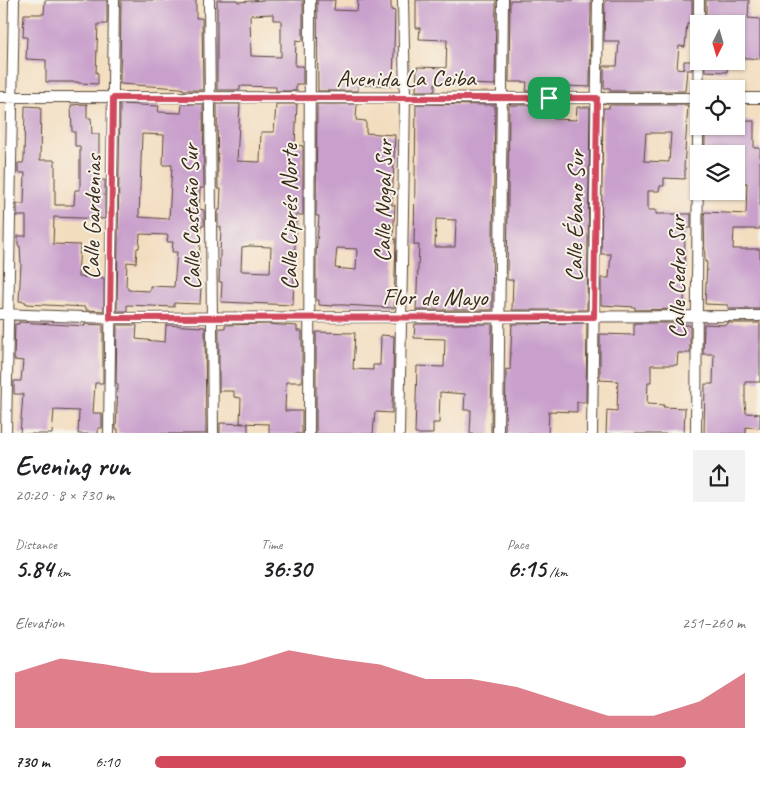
<!DOCTYPE html>
<meta charset="utf-8">
<style>
:root{--surface:#fff;--page:#f2f2f2;--text:#202124;--muted:#757577;--accent:#d1495b}
body{margin:0;font-family:Caveat,sans-serif;background:var(--page);color:var(--text);height:100vh;display:flex;flex-direction:column;font-size:19px;white-space:nowrap}
*{box-sizing:border-box;margin:0}
p{font-size:16px;color:var(--muted)}
.icon{flex:none;width:28px;height:28px;fill:none;stroke:currentColor;stroke-width:2;stroke-linecap:round;stroke-linejoin:round}
.map{position:relative;height:433px;overflow:hidden}
.panel{display:flex;flex-direction:column;background:var(--surface);flex:1}
.panel>*{flex:none}
.needle{width:32px;rotate:185deg}
.fabs{position:absolute;left:690px;top:15px;display:grid;gap:10px}
.fabs a{display:grid;place-items:center;width:55px;height:55px;border-radius:0px;background:var(--surface);box-shadow:0 1px 4px #0004;font-size:25px}
.pin{position:absolute;display:grid;place-items:center;width:42px;height:42px;color:#fff;margin:-21px;border-radius:10px;box-shadow:0 2px 8px #0006}
.round{display:grid;place-items:center;flex:none;width:52px;height:52px;border-radius:0px;background:var(--page)}
.headline{display:flex;align-items:center;justify-content:space-between;height:85px;padding:0 15px}
h1{font-size:28px;font-weight:600;line-height:38px}
.stats{display:grid;grid-template-columns:repeat(3,1fr);gap:8px;height:85px;padding:5px 15px}
.stats div{display:grid;align-content:center}
.stats b{font-size:25px;font-weight:600}
.stats small{font-size:14px;font-weight:400}
.stats p{font-size:14px}
.chart{height:140px;padding:10px 15px}
.chart p{display:flex;justify-content:space-between}
.chart svg{width:100%;height:90px;margin-top:5px;fill:var(--accent);opacity:.7}
ul{padding:0 15px;list-style:none;font-size:16px}
li{display:grid;grid-template-columns:80px 60px 1fr;align-items:center;height:38px}
li i{height:12px;border-radius:6px;background:var(--accent)}
.map>svg:first-child{display:block}
.building{fill:#c9a0cc;fill-rule:evenodd}
.lines{fill:none;stroke-linecap:round;stroke-linejoin:round}
.minor-casing{stroke:#574536;stroke-width:12}
.minor{stroke:#fff;stroke-width:10}
.route-casing{stroke:#fff;stroke-width:10}
.route{stroke:#d1495b;stroke-width:6}
.labels{text-anchor:middle;dominant-baseline:central;stroke-width:4;stroke-linejoin:round;paint-order:stroke}
.street-label{font-size:24px;fill:#3b2a1e;stroke:#f7f3e8}
</style>
<div class="map">
<svg width="760" height="434" viewBox="0 0 760 434">
<rect width="100%" height="100%" fill="#f7f3e8"/>
<filter id="ink" filterUnits="userSpaceOnUse"><feTurbulence type="fractalNoise" baseFrequency=".02" numOctaves="2"/><feDisplacementMap in="SourceGraphic" scale="10" xChannelSelector="R" yChannelSelector="G"/><feConvolveMatrix kernelMatrix="1 2 1 2 8 2 1 2 1" color-interpolation-filters="sRGB"/></filter>
<filter id="wash" filterUnits="userSpaceOnUse"><feTurbulence type="fractalNoise" baseFrequency=".0096" numOctaves="4" result="noise"/><feDisplacementMap in="SourceGraphic" scale="20" xChannelSelector="R" yChannelSelector="G"/><feGaussianBlur stdDeviation="1.12" result="paint"/><feColorMatrix in="noise" values="0 0 0 0 0 0 0 0 0 0 0 0 0 0 0 0 0 1.4 0 .05"/><feComposite in="paint" operator="in"/></filter>
<g filter="url(#wash)">
<rect width="100%" height="100%" fill="#f3ddbf"/>
<g id="blocks">
<!-- building -->
<path class="building" d="M45 0H107V24H98L96 73H98V84L78 83V82H46V60L26 59 27 37H23L24 14H44Z
M121 0H196V18H202L203 90H183V89L180 88 120 84Z
M217 0H237L238 2 263 0H303V41L296 40 295 66H303V84H296V91H276V87L240 86V90H217ZM273 14V20H281V57L251 56 250 15Z
M317 0H335L334 10 357 11 358 0H391V10L395 11 393 85H358V91H318Z
M416 0H496L495 85 435 83V91H416L417 67 446 68 447 40 419 39 420 28H416Z
M510 0H591L590 87 540 85V91H526L527 82H509Z
M608 0H692V24H687L685 47 679 46 677 68 684 69V61H692V70H687L685 91H610V88H604V66H617L619 41H604L605 1Z
M706 0H749L748 18 760 19V59L736 57V24H706Z
M705 61H727V72L705 71Z
M87 104V118H91L92 134H99V180H105V219L54 217 53 244 80 245 78 277 104 278V311L86 310V307L26 304V302L19 301 21 264 20 246H18V236H26V216H17V204H24L25 173H18V163H23L24 159 25 106 41 107 40 160H55V205H74L75 190H80V146H75V132H72L71 105Z
M120 104 159 106 158 112 181 113 182 104H203L204 188H200L199 209 204 210V226H201L200 241 198 286H201L200 304 174 303V307L127 305V311H117ZM142 134 164 135 163 165H172L169 219 139 217ZM140 234 168 235 167 242H173L172 252H177L174 287 150 286V291L128 290V287H126L127 262 136 263 137 248H139Z
M217 104H240L237 161 260 162 261 132H274L276 104H297L295 145 303 146V215H296L293 305 221 302 222 282H219L221 227H218V210H220L221 189H218ZM249 246 271 247 270 272 243 271 241 270 242 247Z
M317 104H357L356 120 366 121V133L395 135 392 205H395L393 239H396L394 308 344 305H333V306L319 305V300H316V255L319 216H316ZM337 248 357 249 356 270 335 268Z
M416 104 495 105 492 310H416L419 245H414ZM436 219 456 220 455 247H435Z
M509 105H555L554 119 576 120 577 107H590L587 310H512L513 280H507Z
M609 105H688L684 168H685V179L664 178V186H660L659 191H648V210H656V214H691V228H685L684 309 635 310V307L601 305V278H609L611 254H601L603 108H609ZM646 133H671L669 162 644 161Z
M736 121H754V148H760V229H734L733 249H760V309H728V305L705 304 707 262H705L704 215 705 212 746 214 747 183H736V154H705V126H736Z
M19 322 85 326V324L103 325V383H95L93 413H102V428H98V434H78L79 411 54 410 52 434H20L23 394H14V381H21L23 361 14 360 15 324H19Z
M587 323 586 402H577V412L549 411 548 434H505L506 369 510 370 512 324Z
M634 323H684V325H690V353H678L677 365H651V382H648L647 404 664 405 663 407 685 408 684 434H606L607 410 617 411 618 381 600 380V334L634 335Z
M727 323H760V382H745V403L746 413 760 414V428L746 427V434H704L705 384H713L714 354H703L704 324 727 325Z
M266 324 297 326V331H302V382H286L285 411H302V434H269V424L240 423 241 398 234 397V391H219V328H225V325Z
M415 324H492L491 434H470L471 410H464L465 394 440 392 439 423H433V434H415L417 366 444 367 445 339 414 338Z
M117 325H137L136 339 165 342 166 325 205 327 206 434H118V429H116L118 384 116 383Z
M316 332 355 333 353 369 373 370V365H380L381 335 394 336 392 413 375 412 373 434H316Z
M220 423 248 424V434H220Z"/>
</g>
</g>
<g filter="url(#ink)">
<use href="#blocks" fill-opacity="0" stroke="#574536" stroke-width="1"/>
<g class="lines">
<defs>
<path id="minor" d="M209 0 213 434
M0 97 699 98
M736 98H760
M0 314 111 318 760 316
M6 434 14 0
M109 434 114 0
M309 434 310 0
M399 434 405 98 403 0
M498 434 503 0
M592 434 598 0
M696 434 699 0"/>
</defs>
<!-- minor casing -->
<use href="#minor" class="minor-casing"/>
<!-- minor -->
<use href="#minor" class="minor"/>
</g>
</g>
<g class="lines" filter="url(#ink)">
<defs>
<path id="route" d="M113 98H597L594 317 110 318Z"/>
</defs>
<!-- route casing -->
<use href="#route" class="route-casing"/>
<!-- route -->
<use href="#route" class="route"/>
</g>
<g class="labels">
<!-- street labels -->
<g class="street-label">
<text x="406" y="78">Avenida La Ceiba</text>
<text transform="translate(383 201) rotate(-89)">Calle Nogal Sur</text>
<text transform="translate(575 216) rotate(-89)">Calle Ébano Sur</text>
<text transform="translate(92 217) rotate(-89)">Calle Gardenias</text>
<text transform="translate(191 217) rotate(-91)">Calle Castaño Sur</text>
<text transform="translate(289 217) rotate(-90)">Calle Ciprés Norte</text>
<text transform="translate(677 277) rotate(-90)">Calle Cedro Sur</text>
<text x="435" y="297">Flor de Mayo</text>
</g>
</g>
</svg>
<div class="fabs">
<a><svg class="needle" viewBox="-14 -14 28 28"><path d="M0-13l5 13h-10z" fill="#e53935"/><path d="M0 13l5-13h-10z" fill="#757577"/></svg></a>
<a><svg class="icon" aria-label="locate" viewBox="0 0 24 24"><circle cx="12" cy="12" r="6"/><path d="M12 2v4M12 18v4M2 12h4M18 12h4"/></svg></a>
<a><svg class="icon" aria-label="layers" viewBox="0 0 24 24"><path d="M12 4l9 5-9 5-9-5zM3 14l9 5 9-5"/></svg></a>
</div>
<div class="pin" style="left:549px;top:98px;background:#1e9e55"><svg class="icon" aria-label="arrive" viewBox="0 0 24 24"><path d="M6 21V4h12l-3 4 3 4H6"/></svg></div>
</div>
<section class="panel">
<div class="headline"><div><h1>Evening run</h1><p>20:20 · 8 × 730 m</p></div><a class="round"><svg class="icon" aria-label="share" viewBox="0 0 24 24"><path d="M12 15V3M7 8l5-5 5 5M5 13v7h14v-7"/></svg></a></div>
<div class="stats">
<div><p>Distance</p><b>5.84<small> km</small></b></div>
<div><p>Time</p><b>36:30</b></div>
<div><p>Pace</p><b>6:15<small> /km</small></b></div>
</div>
<div class="chart"><p><span>Elevation</span>251–260 m</p>
<svg viewBox="0 0 160 44" preserveAspectRatio="none"><path d="M0 44V17L10 10L20 13L30 17L40 17L50 13L60 6L70 10L80 13L90 20L100 20L110 24L120 31L130 38L140 38L150 31L160 17V44z"/></svg>
</div>
<ul>
<li><b>730 m</b>6:10<i style="width:90%"></i></li>
</ul>
</section>
